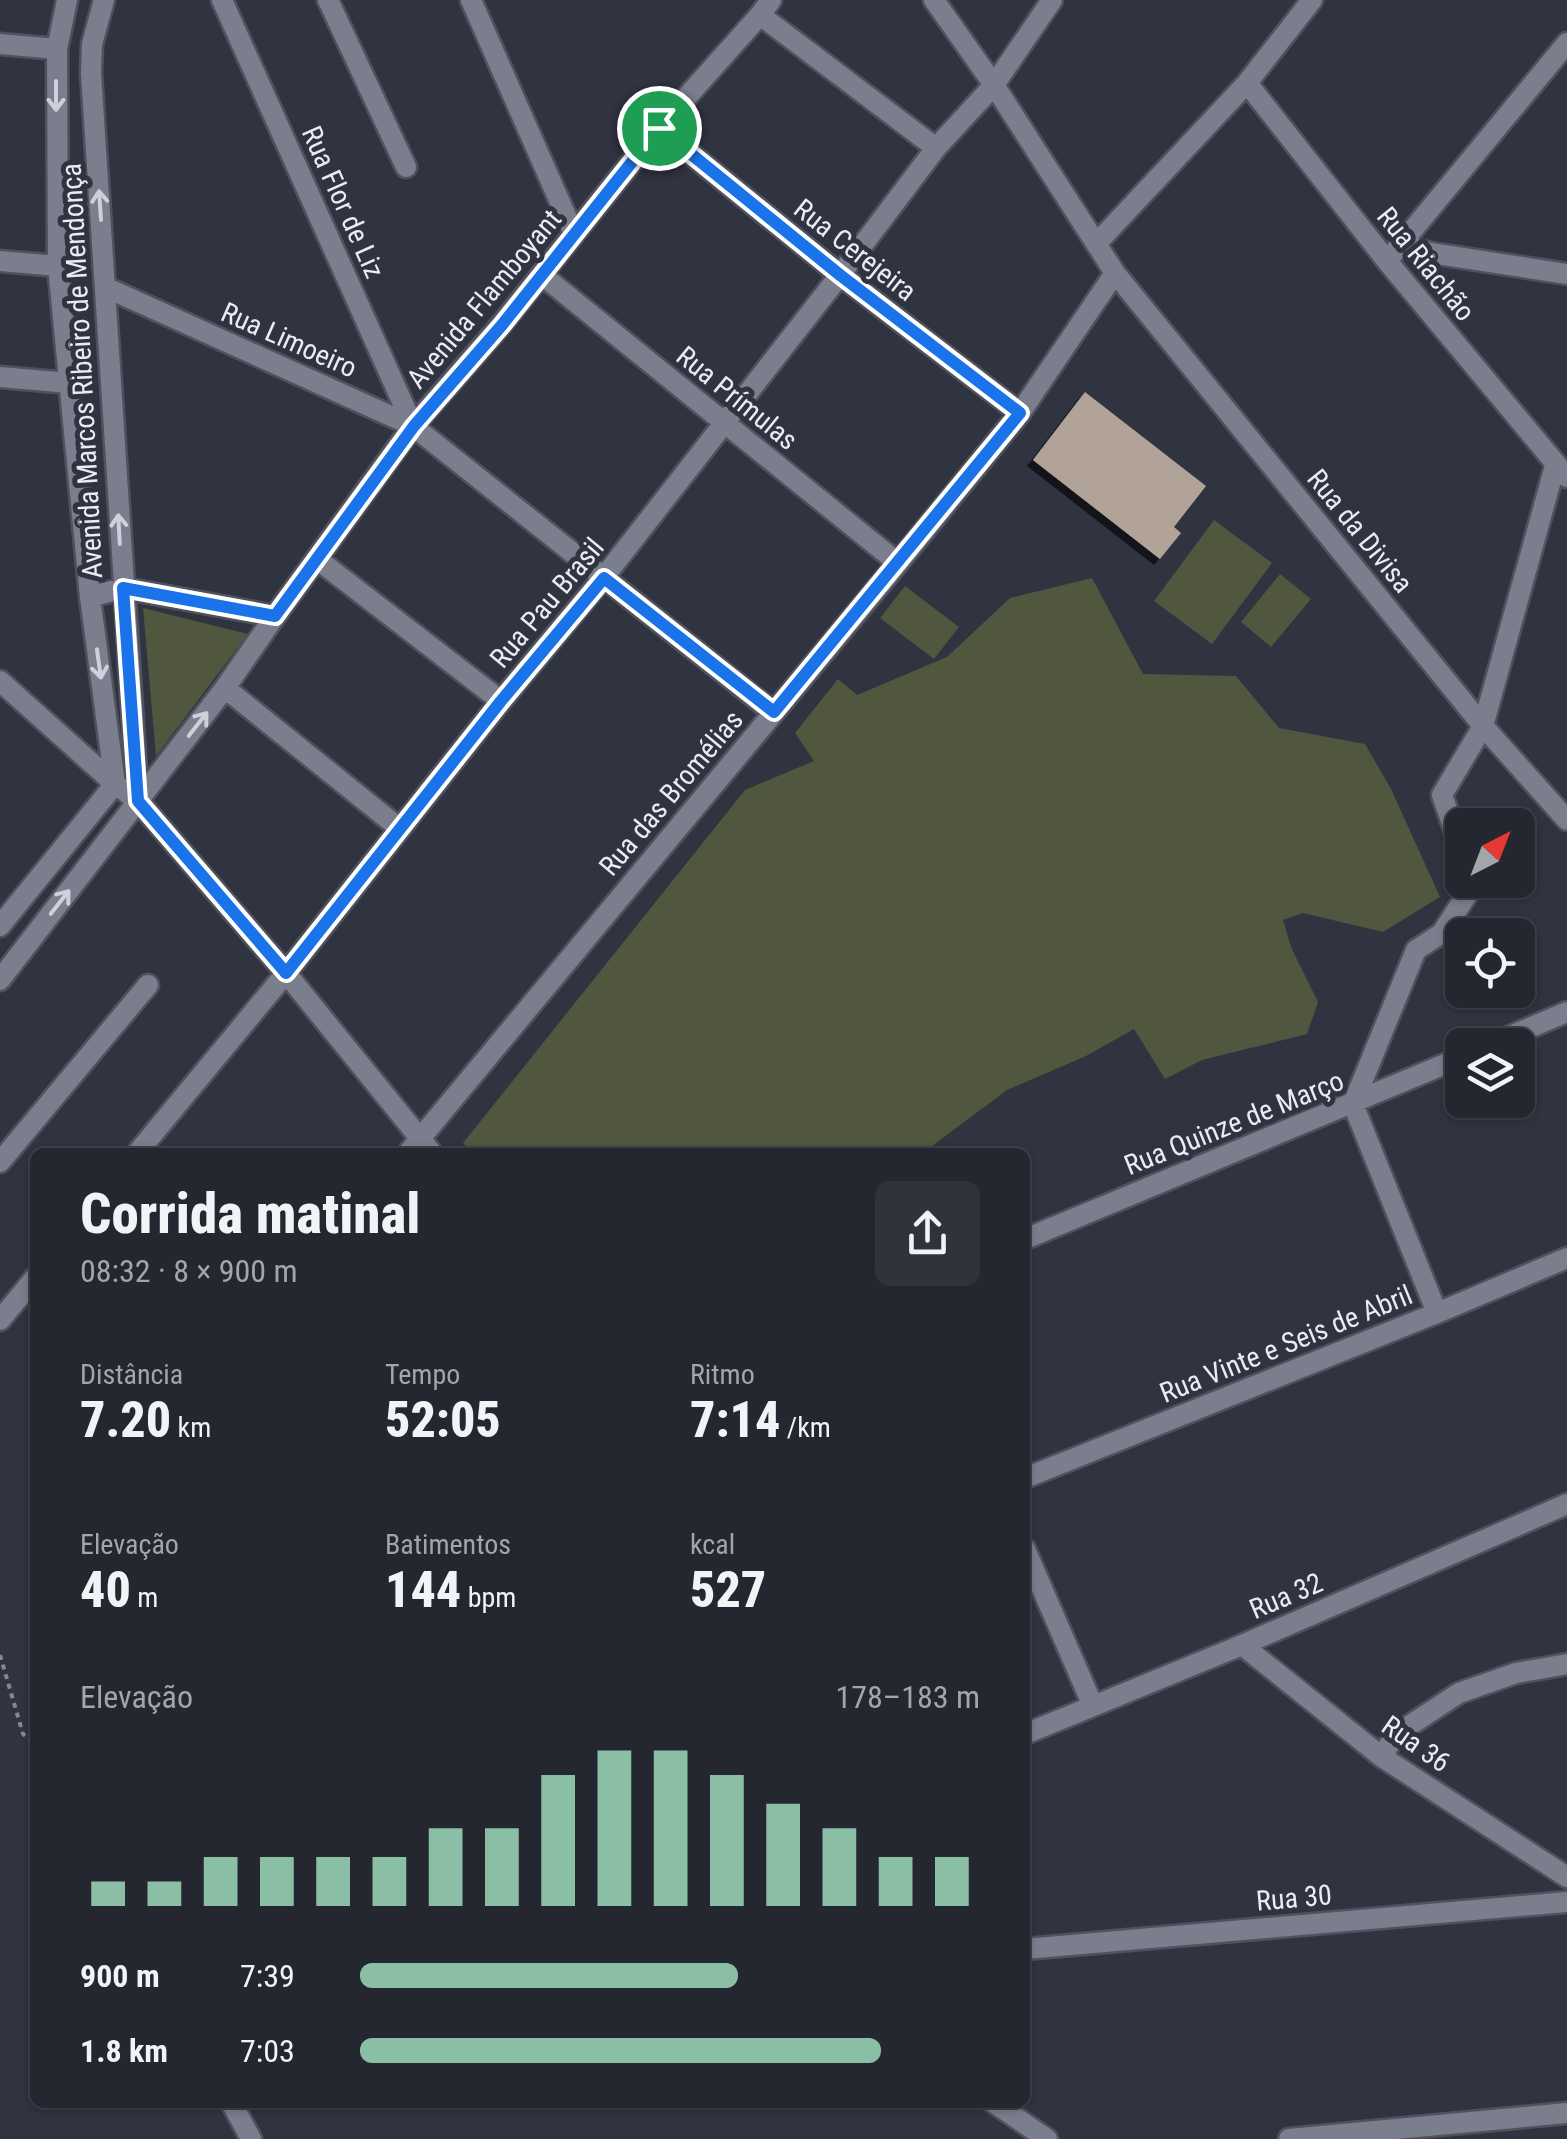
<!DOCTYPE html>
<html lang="pt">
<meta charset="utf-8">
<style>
:root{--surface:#242630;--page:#30323c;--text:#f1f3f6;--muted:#a3a5ab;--line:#41434c;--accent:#8abfa5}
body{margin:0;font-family:"Roboto Condensed",sans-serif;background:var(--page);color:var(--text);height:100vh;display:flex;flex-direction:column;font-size:38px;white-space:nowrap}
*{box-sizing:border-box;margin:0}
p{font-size:32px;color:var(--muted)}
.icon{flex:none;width:55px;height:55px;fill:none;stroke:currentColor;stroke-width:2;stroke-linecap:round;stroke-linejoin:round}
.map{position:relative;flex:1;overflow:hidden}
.side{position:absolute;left:30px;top:1148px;width:1000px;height:960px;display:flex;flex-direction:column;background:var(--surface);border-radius:15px;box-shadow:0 2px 8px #0004,0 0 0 2px var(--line)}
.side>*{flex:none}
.needle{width:65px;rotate:42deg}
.tools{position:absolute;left:1445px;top:808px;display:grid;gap:20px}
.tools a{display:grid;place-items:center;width:90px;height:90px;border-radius:15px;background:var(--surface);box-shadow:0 2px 8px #0004,0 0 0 2px var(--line);font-size:50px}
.pin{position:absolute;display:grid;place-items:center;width:85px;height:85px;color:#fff;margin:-42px;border:5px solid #fff;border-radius:50%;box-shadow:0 2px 10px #0007}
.round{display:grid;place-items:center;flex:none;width:105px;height:105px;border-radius:15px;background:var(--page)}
.overview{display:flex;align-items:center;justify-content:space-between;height:170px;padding:0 50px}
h1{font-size:55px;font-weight:800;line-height:75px}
.figures{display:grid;grid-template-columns:repeat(3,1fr);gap:15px;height:170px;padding:10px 50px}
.figures div{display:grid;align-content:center}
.figures b{font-size:50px;font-weight:800}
.figures small{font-size:28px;font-weight:400}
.figures p{font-size:28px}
.chart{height:280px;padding:20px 50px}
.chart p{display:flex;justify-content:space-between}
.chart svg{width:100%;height:180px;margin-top:10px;stroke:var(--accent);stroke-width:6}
ul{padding:0 50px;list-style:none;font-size:32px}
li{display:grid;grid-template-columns:160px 120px 1fr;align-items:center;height:75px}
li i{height:25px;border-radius:12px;background:var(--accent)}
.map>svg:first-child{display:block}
.green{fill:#50573e}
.building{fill:#b2a398;filter:url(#shadow)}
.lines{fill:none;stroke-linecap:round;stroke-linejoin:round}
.minor-casing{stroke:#4f515c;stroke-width:25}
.path{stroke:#858792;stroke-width:4;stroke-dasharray:5 5;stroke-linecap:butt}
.minor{stroke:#7a7e8d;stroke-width:20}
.oneway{stroke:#ced0db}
.route-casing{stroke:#fff;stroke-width:20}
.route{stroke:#1a73e8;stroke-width:12}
.labels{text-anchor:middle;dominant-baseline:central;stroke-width:10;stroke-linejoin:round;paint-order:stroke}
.street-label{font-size:28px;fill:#eaecf5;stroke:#303340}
</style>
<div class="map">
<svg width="1567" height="2139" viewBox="0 0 1567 2139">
<defs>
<filter id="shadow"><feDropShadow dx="-6" dy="6" stdDeviation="0" flood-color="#0009"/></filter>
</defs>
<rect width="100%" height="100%" fill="#303340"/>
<!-- green -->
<path class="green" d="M1214 520 1272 563 1212 644 1154 601Z
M1280 574 1311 599 1271 647 1241 622Z
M1092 578 1143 674 1236 676 1279 728 1365 744 1391 789 1440 897 1383 932 1303 913 1283 920 1291 947 1318 1002 1307 1034 1202 1060 1165 1079 1134 1029 1086 1056 1007 1090 932 1146 931 1152H471L463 1143 745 790 814 761 795 733 838 679 857 695 947 657 1010 598Z
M905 586 959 627 934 659 880 618Z
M143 608 248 634 156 756Z"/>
<!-- building -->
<path class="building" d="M1085 392 1206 486 1174 527 1181 533 1160 559 1033 460Z"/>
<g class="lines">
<defs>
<path id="minor" d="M104 0 92 44 91 73 138 801
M222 0 413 426
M328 0 406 167
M471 0 574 234
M934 0 994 85 1115 273 1483 726 1567 820
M760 15 936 148
M0 44 57 49
M1247 83 1387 261 1567 477
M659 128 840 275 1020 413
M1096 244 1247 83 1312 0
M1400 244 1431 253 1567 274
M0 261 58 266
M1387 261 1567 43
M542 275 898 563
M105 287 413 426 773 712
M0 377 69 383
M317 559 501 701
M90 597 123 588 275 616
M0 681 115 784 138 801 286 973 431 1152
M225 688 399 828
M1462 852 1442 795 1483 726 1555 466
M0 926 115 784 90 597 58 266 57 49 67 0
M0 980 225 688 275 616 413 426 501 325 659 128 760 15 771 0
M1489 1045 1567 1012
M138 1152 286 973 501 701 604 577 840 275 936 148 994 85 1052 0
M409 1152 898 563 1020 413 1115 273
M0 1162 148 985
M1025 1239 1462 1057
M1437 1313 1353 1104 1416 950 1442 933 1468 893 1467 880
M0 1320 35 1278
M1025 1478 1437 1313 1567 1258
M1025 1549 1093 1706
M1242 1645 1382 1757 1567 1877
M1025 1734 1242 1645 1567 1504
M1382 1757 1395 1735 1459 1693 1516 1673 1567 1664
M1025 1949 1567 1902
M231 2102 251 2139
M993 2102 1047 2139
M1289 2139 1567 2113"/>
</defs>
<!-- minor casing -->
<use href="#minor" class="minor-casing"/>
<!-- path -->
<path class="path" d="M0 1655 23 1734 35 1744"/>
<!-- minor -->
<use href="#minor" class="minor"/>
</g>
<!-- one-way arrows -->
<defs><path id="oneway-shaft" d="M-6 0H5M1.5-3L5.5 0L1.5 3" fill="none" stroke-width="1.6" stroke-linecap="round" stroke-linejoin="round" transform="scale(2.5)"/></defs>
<g class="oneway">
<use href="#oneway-shaft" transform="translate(56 96) rotate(90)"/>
<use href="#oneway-shaft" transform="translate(100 205) rotate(-94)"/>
<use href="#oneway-shaft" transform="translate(119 529) rotate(-93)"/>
<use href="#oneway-shaft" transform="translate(99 664) rotate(82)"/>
<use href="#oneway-shaft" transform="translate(198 724) rotate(-52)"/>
<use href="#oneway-shaft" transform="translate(60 902) rotate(-52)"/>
</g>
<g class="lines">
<defs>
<path id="route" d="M659 128 840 275 1020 413 774 712 604 578 501 701 286 973 138 801 123 588 275 616 414 426 502 325Z"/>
</defs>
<!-- route casing -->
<use href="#route" class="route-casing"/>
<!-- route -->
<use href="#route" class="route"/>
</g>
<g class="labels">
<!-- street labels -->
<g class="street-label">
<text transform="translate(343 202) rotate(66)">Rua Flor de Liz</text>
<text transform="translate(855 250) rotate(38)">Rua Cerejeira</text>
<text transform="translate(1426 264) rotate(51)">Rua Riachão</text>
<text transform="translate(484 299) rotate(-50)">Avenida Flamboyant</text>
<text transform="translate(289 340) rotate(24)">Rua Limoeiro</text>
<text transform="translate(82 371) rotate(-93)">Avenida Marcos Ribeiro de Mendonça</text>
<text transform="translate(737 398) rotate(39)">Rua Prímulas</text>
<text transform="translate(1360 531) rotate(51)">Rua da Divisa</text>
<text transform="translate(547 603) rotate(-50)">Rua Pau Brasil</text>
<text transform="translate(671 793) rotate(-50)">Rua das Bromélias</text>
<text transform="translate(1234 1123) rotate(-22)">Rua Quinze de Março</text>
<text transform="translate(1286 1344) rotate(-22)">Rua Vinte e Seis de Abril</text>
<text transform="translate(1286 1596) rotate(-23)">Rua 32</text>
<text transform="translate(1416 1744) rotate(35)">Rua 36</text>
<text transform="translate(1294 1898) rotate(-5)">Rua 30</text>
</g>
</g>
</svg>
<div class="tools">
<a><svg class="needle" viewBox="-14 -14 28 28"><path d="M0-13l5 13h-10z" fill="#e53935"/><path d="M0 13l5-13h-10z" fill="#a3a5ab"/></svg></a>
<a><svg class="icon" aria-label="locate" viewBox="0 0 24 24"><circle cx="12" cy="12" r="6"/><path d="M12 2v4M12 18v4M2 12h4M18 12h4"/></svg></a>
<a><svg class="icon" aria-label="layers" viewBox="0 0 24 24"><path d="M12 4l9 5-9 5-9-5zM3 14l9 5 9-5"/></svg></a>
</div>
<div class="pin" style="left:659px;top:128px;background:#1e9e55"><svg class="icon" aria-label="arrive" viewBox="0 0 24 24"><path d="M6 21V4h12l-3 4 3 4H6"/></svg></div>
<section class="side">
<div class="overview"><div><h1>Corrida matinal</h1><p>08:32 · 8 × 900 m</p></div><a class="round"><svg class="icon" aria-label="share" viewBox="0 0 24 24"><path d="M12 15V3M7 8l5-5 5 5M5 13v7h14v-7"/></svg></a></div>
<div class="figures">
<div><p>Distância</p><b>7.20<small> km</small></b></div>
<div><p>Tempo</p><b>52:05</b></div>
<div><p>Ritmo</p><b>7:14<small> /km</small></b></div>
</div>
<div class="figures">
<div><p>Elevação</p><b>40<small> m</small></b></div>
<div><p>Batimentos</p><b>144<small> bpm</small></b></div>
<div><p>kcal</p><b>527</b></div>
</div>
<div class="chart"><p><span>Elevação</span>178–183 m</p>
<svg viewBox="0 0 160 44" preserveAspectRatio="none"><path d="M5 44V38M15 44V38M25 44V32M35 44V32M45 44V32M55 44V32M65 44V25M75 44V25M85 44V12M95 44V6M105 44V6M115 44V12M125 44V19M135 44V25M145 44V32M155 44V32"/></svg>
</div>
<ul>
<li><b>900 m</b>7:39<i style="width:61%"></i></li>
<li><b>1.8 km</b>7:03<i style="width:84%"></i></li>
</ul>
</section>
</div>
